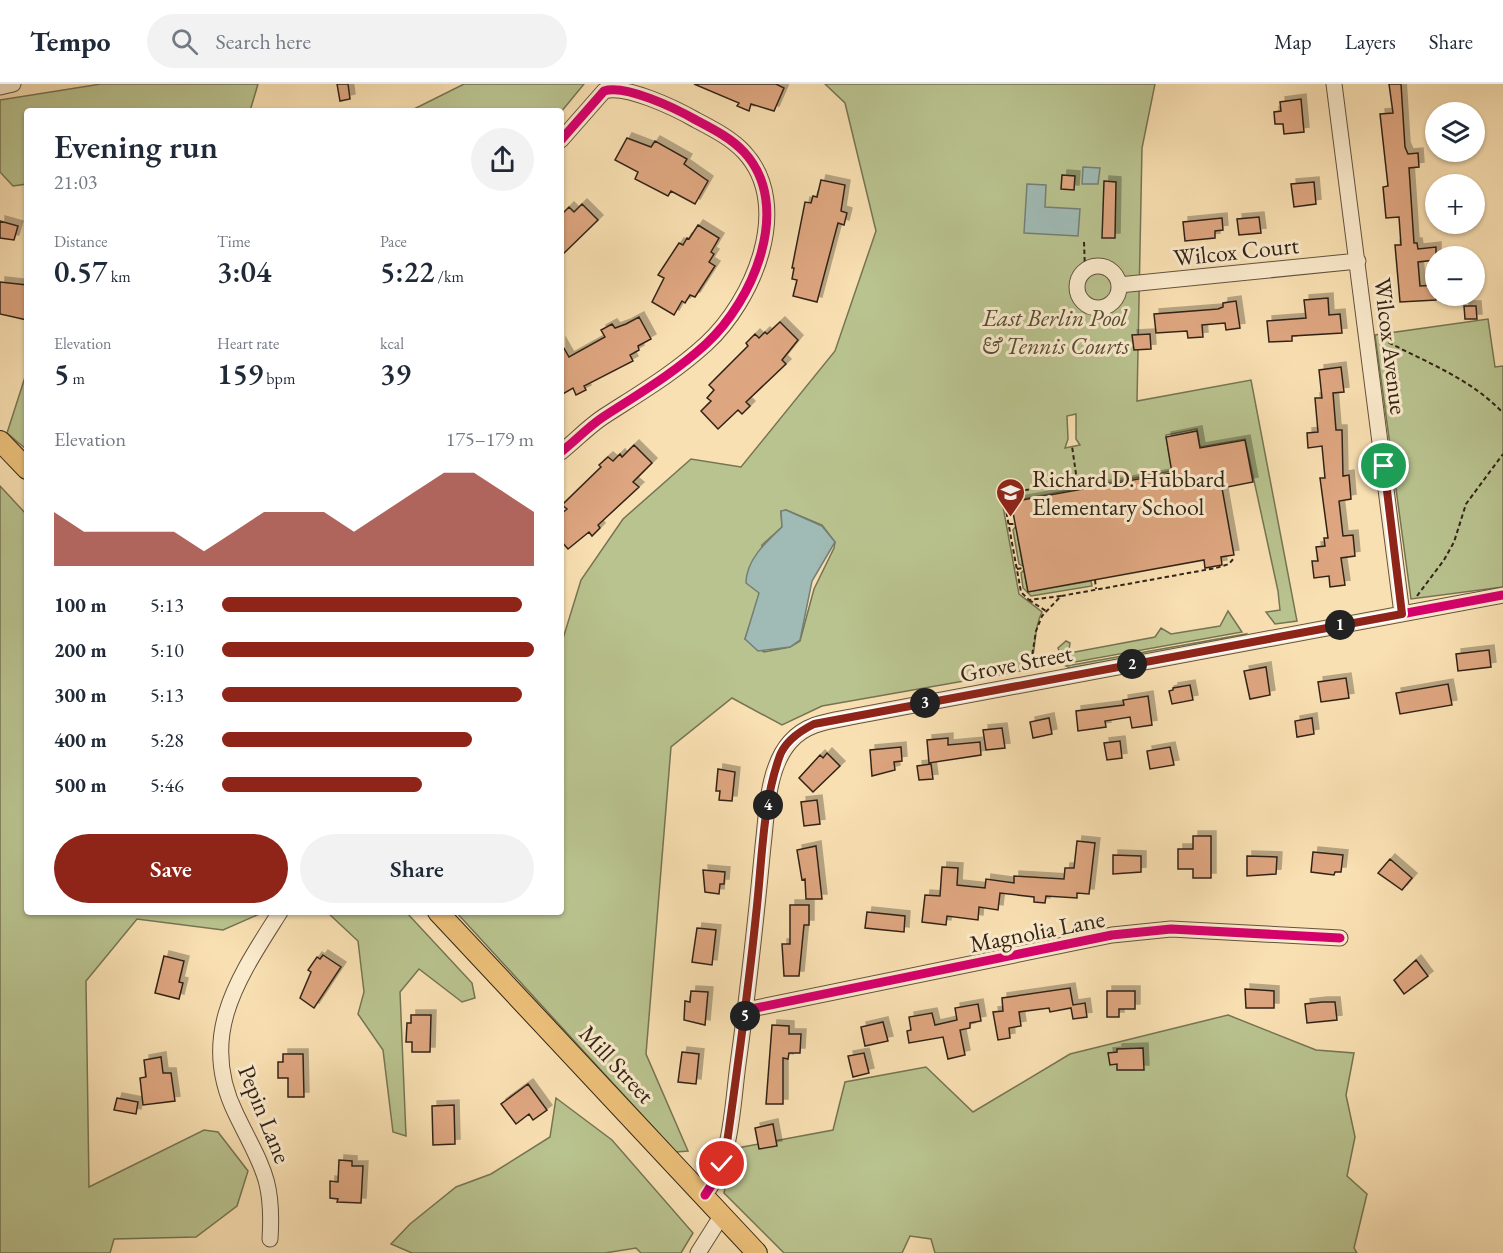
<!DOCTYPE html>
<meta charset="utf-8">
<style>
:root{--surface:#fff;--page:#f2f2f3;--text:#1f2937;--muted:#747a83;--line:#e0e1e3;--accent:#8f2418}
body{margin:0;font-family:"EB Garamond",serif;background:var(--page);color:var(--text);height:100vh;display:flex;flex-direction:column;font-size:22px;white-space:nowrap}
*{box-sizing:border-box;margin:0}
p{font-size:20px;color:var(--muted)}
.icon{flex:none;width:33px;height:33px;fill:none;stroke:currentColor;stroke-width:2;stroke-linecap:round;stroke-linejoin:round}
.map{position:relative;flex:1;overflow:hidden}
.details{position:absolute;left:24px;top:24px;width:540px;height:807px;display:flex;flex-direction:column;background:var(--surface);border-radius:6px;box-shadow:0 2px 4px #0004}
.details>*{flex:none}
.fabs{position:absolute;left:1425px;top:18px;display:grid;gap:12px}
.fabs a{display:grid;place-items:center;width:60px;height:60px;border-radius:50%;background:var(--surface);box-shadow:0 2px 4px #0004;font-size:30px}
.pin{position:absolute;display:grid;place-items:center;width:51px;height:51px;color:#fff;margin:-26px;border:3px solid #fff;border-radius:50%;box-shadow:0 2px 6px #0007}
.km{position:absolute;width:30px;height:30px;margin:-15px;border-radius:50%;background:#222;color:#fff;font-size:16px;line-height:30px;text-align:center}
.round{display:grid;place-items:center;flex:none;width:63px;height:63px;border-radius:32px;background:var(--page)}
.headline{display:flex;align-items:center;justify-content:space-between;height:102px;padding:0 30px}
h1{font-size:33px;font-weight:600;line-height:45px}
.figures{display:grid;grid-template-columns:repeat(3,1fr);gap:9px;height:102px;padding:6px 30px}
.figures div{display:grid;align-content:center}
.figures b{font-size:30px;font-weight:600}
.figures small{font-size:16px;font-weight:400}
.figures p{font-size:16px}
.chart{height:168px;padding:12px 30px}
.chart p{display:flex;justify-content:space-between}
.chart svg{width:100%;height:108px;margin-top:6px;fill:var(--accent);opacity:.7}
.cta{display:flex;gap:12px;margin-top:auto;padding:12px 30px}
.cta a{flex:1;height:69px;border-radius:36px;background:var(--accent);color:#fff;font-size:24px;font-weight:600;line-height:69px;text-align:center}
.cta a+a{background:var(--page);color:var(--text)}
ul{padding:0 30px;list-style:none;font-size:20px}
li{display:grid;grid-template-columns:96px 72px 1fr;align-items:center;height:45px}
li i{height:15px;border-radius:8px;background:var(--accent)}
header{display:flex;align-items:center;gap:36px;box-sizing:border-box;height:84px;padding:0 30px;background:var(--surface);border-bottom:2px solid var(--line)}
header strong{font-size:28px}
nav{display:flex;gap:33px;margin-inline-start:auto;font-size:21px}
.search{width:420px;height:54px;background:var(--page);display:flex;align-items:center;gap:15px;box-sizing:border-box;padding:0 21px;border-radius:33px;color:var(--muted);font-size:22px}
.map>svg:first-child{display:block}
.green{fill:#b9c38f;stroke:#767453;stroke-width:1.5;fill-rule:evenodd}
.water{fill:#a0bbb5;stroke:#747f76;stroke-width:1.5}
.building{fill:#dea680;stroke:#322417;stroke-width:1.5;filter:url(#shadow)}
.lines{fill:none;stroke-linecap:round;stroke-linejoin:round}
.minor-casing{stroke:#64533e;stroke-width:17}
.major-casing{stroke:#322417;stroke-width:22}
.path{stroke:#322417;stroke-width:2;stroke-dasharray:4.5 3;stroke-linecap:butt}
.minor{stroke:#fbebcd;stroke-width:15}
.major{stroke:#ecc079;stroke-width:20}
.cycleway-casing{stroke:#fbebcd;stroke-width:13}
.cycleway{stroke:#d6006c;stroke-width:9}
.route-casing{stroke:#fff;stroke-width:12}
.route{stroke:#8f2418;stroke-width:8}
.labels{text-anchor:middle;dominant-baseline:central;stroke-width:6;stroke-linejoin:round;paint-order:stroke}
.street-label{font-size:24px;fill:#322417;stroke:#fbebcd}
.park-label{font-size:24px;font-style:italic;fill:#544c35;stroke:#fbebcd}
.poi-label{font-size:24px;fill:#322417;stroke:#fbebcd;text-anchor:start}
</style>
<header>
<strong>Tempo</strong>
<div class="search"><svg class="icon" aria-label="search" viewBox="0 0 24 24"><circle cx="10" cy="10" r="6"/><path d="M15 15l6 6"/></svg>Search here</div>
<nav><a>Map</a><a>Layers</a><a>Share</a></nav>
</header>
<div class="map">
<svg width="1503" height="1169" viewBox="0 0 1503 1169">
<defs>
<filter id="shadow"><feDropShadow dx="5" dy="-5" stdDeviation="0" flood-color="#0004"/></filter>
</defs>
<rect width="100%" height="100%" fill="#f9e0b2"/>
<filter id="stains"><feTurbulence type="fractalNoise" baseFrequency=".00333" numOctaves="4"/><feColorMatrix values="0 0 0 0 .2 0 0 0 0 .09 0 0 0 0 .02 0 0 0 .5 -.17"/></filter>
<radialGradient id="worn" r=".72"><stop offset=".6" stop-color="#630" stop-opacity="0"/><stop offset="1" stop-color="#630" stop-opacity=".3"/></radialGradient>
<!-- green -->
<path class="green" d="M101 0H258L250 27H27V100L13 102 0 88V16Z
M464 0H584L561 28 410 27Z
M825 0H1155L1142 64 1137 317 1251 296 1297 537 1275 540 1266 528 1280 526 1278 507 1245 355 1200 363 1197 345 1166 351 1172 387 1012 417 1009 404 1000 406 1019 510 1042 528C1031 549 1039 570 1026 586L822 622 782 641 732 614 671 663 646 970 688 1067 676 1068 456 828H561V561L581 496 623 435 691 375 741 383 835 267 876 147 845 19ZM1076 330V355L1080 361 1065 364 1068 355 1067 332ZM786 426 822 441 835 458 834 464 814 505 800 557 790 563 764 568 745 555 760 509 762 461 782 443 781 427Z
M1488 235 1495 283 1503 282V503L1411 515 1375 251Z
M27 287V366L7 349Z
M0 402 27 431V828H264L223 846 137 835 86 897 89 1103 204 1046 218 1048 248 1087 237 1122 196 1153 114 1155 110 1169H0Z
M1016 442 1023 482 1019 480 1013 446Z
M1024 486 1028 508 1091 497 1092 502 1031 512 1023 504 1021 489Z
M1228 527 1242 548 1064 580 1058 564 1066 557 1070 559 1069 566 1075 568 1155 553 1161 544 1171 550 1220 542Z
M1246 550 1242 554 1070 584 1066 582Z
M327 828H406L472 899 475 914 462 918 419 885 400 908 406 1052 393 1048 383 966 358 930 364 908 358 857Z
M1228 931 1316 966 1354 969 1346 1011 1355 1053 1347 1092 1367 1110 1354 1164 1357 1169H935L931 1155 910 1152 902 1169H784L724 1109 732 1065 833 1046 845 998 926 983 973 1028 1070 970Z
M556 1014 612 1056 693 1149 681 1169H641L636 1164 605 1169H412L391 1160 410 1140 456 1103 491 1090 550 1053Z"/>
<!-- water -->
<path class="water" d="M1083 83 1100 84 1098 100H1082Z
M1027 100 1046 101 1045 123 1080 125 1078 152 1024 149Z
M786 426 822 442 835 458 812 497 800 556 790 563 758 567 745 555 759 509 746 499C746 476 766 458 782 443L781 427Z"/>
<!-- building -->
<path class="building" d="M337 0H348L350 15 340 17Z
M694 0H776L784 4 774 27 751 20 749 27 737 22 739 19Z
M1389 0H1401L1405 63 1408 70 1418 69 1419 83 1409 84 1414 159H1417L1418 165 1436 163V176L1418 178 1420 202 1436 201V216L1400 218 1395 161H1401L1399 133 1386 134 1383 103 1388 102 1380 30 1393 29Z
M1301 15 1304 48 1284 50 1283 40H1275L1274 28 1281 27 1280 18Z
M627 54 651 63 655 57 687 75 684 80 708 97 695 120 671 107 668 112 635 95 638 88 615 76Z
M1062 91 1075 92 1074 106 1061 105Z
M821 96 845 101 841 127 847 129 844 141 838 139 817 218 793 212 797 196 792 195 794 184H792L805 118 811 119 813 112 817 113Z
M1104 97 1116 98 1115 154H1102Z
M1314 98 1316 120 1294 123 1291 100Z
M582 120 598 136 561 172V131L569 123 574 128Z
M1259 133 1261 149 1239 151 1237 135Z
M1222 134 1223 146 1215 147V154L1185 157 1183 138Z
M0 137 18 142 14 156 0 154Z
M698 141 719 154 711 168 714 170 709 178 715 182 695 213 690 211 685 219 682 217 674 231 652 218 664 194 658 191 679 159 683 161 687 154 689 155Z
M0 198 27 201V236L0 230Z
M1328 214 1329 231 1340 230 1342 249 1292 252V257L1269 258 1267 237 1306 234 1304 216Z
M1236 217 1240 244 1226 246 1225 239 1202 241 1203 253 1188 254 1187 247 1156 249 1154 230 1218 225 1223 223V219Z
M1464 222H1476L1477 235H1465Z
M639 233 651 255 638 262 639 266 630 271 633 277 584 302 586 306 576 311 573 304 561 311V259L569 273 605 253 601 246 612 240 615 244 626 240Z
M780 238 798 256 782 276 786 280 746 318 750 322 742 330 738 326 718 345 701 327 711 317 707 314 714 306 709 301 748 262 746 259 755 250 759 254 765 248 767 250Z
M1150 250 1151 265 1134 266 1132 251Z
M1341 283 1344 308 1333 309 1336 346H1342L1343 392 1349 391 1351 415 1339 417 1343 452 1353 451 1355 472 1341 474 1345 501 1330 503 1329 492 1314 494 1312 477H1318L1316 463 1325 462 1324 454H1328L1320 394H1325L1322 362 1308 364 1307 349 1318 348 1315 314H1322L1319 286Z
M1197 347 1200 364 1245 356 1253 398 1222 404 1234 471 1221 473 1222 481 1205 484 1204 476 1028 508 1011 418 1172 389 1166 353Z
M634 361 652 379 633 398 639 403 598 441 600 444 592 452 589 448 568 465 561 457V430L567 425 562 421 601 383 599 381 608 373 613 377 620 370 622 373Z
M1489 566 1491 583 1458 587 1456 570Z
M1266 583 1270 611 1250 615 1244 587Z
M1346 594 1349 614 1321 618 1318 598Z
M1448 600 1452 621 1400 630 1396 609Z
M1190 601 1193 616 1172 620 1169 607 1173 606V604Z
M1148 612 1152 641 1132 644 1130 633 1105 637 1106 643 1078 647 1076 627 1124 621 1123 616Z
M1049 634 1052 650 1033 654 1030 638Z
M1312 634 1314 650 1297 653 1295 637Z
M1002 644 1005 664 986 666 983 646Z
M948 654V661L980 658 981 671 929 679 927 656Z
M1120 657 1122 674 1107 676 1104 659Z
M901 663 902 677 894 678 895 686 872 692 870 666Z
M1170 663 1174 681 1150 685 1147 667Z
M827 669 840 682 813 708 799 694 820 671 823 674Z
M931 680 933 695 919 696 917 682Z
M718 685 735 688 732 717 719 716 720 707H716Z
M817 716 820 740 804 742 801 718Z
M1193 752H1211V794H1193V785H1178V765H1193Z
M1077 757 1095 759 1089 810 1077 809V814L1046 812 1045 819 1034 818V813L1000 809 998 826 979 823 978 836 947 832 946 841 922 838 925 811 940 812 942 783 958 784 957 801 985 804 986 795 1014 799V792L1064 795 1065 784H1074Z
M816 762 822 815H806L805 795 802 796 797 766Z
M1313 768 1343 771 1341 788H1335L1334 791 1311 788Z
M1113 771 1141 772V788L1113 790Z
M1247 772 1277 773 1276 790 1247 792Z
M1390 775 1412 794 1402 806 1378 789Z
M703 786 725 788 724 800H720L719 810 705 808Z
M790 821H809V841H804L799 892H784L782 860H790Z
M867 828 905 832 904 848 865 844Z
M697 844 716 846 712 881 692 878Z
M323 871 341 883 314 924 300 914 311 888 308 886 317 873 320 875Z
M164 872 184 877 179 898 183 899 179 915 155 909Z
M1416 876 1428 892 1404 910 1394 896Z
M1070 904 1073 921 1085 919 1087 933 1073 935 1071 924 1050 928 1049 924 1019 928 1021 942 1009 944 1010 954 998 956 993 928 1003 927 1002 914Z
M1245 905 1274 907V924H1246Z
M691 907 708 908 705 941 684 936 685 917 690 918Z
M1107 907H1135V925H1119V933H1107Z
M1322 918H1335L1337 936 1307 939 1305 920Z
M978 920 981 937 970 939V944L960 946 965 971 948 975 943 953 909 959 907 947 911 946 909 933 932 929 935 941 957 936 955 924Z
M411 931H431L430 968H412V958H406L407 939H411Z
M883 938 888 957 865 962 861 943Z
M772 941 789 942V950H801L800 969H789L788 975 783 974V1020H766Z
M1143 964 1144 986H1117V980L1110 981 1108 969 1117 968V965Z
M682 968 699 970 696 1000 678 998Z
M864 969 869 989 853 993 848 972Z
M283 970H303L304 1013H288V994H278V978H283Z
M161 973 163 989H171L175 1017 143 1021 140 994 146 993 144 976Z
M528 1000 547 1026 533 1036 529 1030 516 1040 501 1020Z
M117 1014 138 1018 136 1030 114 1026Z
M454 1021 455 1060 433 1061 432 1022Z
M773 1040 777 1062 759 1065 755 1044Z
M339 1076 352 1077V1082H363L361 1119 337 1118 338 1115 330 1114V1097L338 1098Z"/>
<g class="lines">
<defs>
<path id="minor" d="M1334 0 1402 530
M0 3 13 0
M561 56 604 7C625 0 675 24 696 36 713 45 731 54 744 68 794 122 753 217 706 260 673 290 640 309 603 333 588 343 575 357 561 368
M1077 203a21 21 0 1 1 42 0a21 21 0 1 1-42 0Z
M1119 201 1358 177
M746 926 1112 851 1171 845 1340 854
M705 1111C732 1074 732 1025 738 980 748 908 756 835 763 762 767 729 767 684 790 658 807 638 832 637 856 632L1503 511
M270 1155C274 1094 261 1082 236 1030 197 951 239 893 280 828
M698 1169 722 1131"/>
<path id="major" d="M0 357 27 385
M438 828 757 1169"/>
</defs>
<!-- minor casing -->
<use href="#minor" class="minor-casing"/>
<!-- major casing -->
<use href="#major" class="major-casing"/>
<!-- path -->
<path class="path" d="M1084 158 1085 186
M1382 255C1425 278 1470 294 1503 329
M1009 440H1015
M1017 485 1024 484
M1095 496 1096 505
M1061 512 1029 516 1021 508 1003 410 1077 397 1072 362
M1417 512 1444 476 1454 458 1466 420 1503 370
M1029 516 1046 527
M1030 585 1036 547 1042 532 1061 512 1216 484 1229 480 1234 474"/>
<!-- minor -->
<use href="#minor" class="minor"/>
<!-- major -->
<use href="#major" class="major"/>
<defs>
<path id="cycleway" d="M561 56 604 7C625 0 675 24 696 36 713 45 731 54 744 68 794 122 753 217 706 260 673 290 640 309 603 333 588 343 575 357 561 368
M746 926 1112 851 1171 845 1340 854
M705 1111C732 1074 732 1025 738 980 748 908 756 835 763 762 767 729 767 684 790 658 807 638 832 637 856 632L1503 511"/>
</defs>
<!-- cycleway casing -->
<use href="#cycleway" class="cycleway-casing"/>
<!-- cycleway -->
<use href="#cycleway" class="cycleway"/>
</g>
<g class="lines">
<defs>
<path id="route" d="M722 1080 726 1066C737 988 748 910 756 831 762 780 762 723 779 674 784 658 800 647 814 640L1402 530 1384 382"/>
</defs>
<!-- route casing -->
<use href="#route" class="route-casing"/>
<!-- route -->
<use href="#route" class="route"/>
</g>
<!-- icons -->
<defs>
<symbol id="school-pin" viewBox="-11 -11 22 30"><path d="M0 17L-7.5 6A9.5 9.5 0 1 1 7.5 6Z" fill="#8f2418" stroke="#fbebcd"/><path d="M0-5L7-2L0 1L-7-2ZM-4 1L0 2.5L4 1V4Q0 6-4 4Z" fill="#fff"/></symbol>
</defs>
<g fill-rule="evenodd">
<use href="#school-pin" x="994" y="392" width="33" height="45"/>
</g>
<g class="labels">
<!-- street labels -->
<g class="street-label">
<text transform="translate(1236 167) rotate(-6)">Wilcox Court</text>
<text transform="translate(1391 262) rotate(83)">Wilcox Avenue</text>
<text transform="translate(1016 579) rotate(-11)">Grove Street</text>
<text transform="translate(1037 847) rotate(-11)">Magnolia Lane</text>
<text transform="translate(617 980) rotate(47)">Mill Street</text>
<text transform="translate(265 1030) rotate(68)">Pepin Lane</text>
</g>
<!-- park labels -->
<g class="park-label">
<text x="1055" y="233">East Berlin Pool<tspan x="1055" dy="28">&amp; Tennis Courts</tspan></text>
</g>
<!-- poi labels -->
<g class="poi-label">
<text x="1032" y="394">Richard D. Hubbard<tspan x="1032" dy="28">Elementary School</tspan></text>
</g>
</g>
<rect width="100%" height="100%" filter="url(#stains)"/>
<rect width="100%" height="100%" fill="url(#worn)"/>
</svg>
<div class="fabs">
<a><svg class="icon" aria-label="layers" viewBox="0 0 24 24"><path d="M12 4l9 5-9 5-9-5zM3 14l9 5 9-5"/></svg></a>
<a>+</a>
<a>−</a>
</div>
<div class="pin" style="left:1384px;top:382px;background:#1e9e55"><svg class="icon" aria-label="arrive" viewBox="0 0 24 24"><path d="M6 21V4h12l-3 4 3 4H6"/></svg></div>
<div class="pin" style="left:722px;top:1080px;background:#d93025"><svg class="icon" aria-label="check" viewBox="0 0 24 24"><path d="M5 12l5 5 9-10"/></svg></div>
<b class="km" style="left:1340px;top:541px">1</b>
<b class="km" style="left:1132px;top:580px">2</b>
<b class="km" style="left:925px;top:619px">3</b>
<b class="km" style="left:768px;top:721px">4</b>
<b class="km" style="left:745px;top:932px">5</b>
<section class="details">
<div class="headline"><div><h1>Evening run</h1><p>21:03</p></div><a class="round"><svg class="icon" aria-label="share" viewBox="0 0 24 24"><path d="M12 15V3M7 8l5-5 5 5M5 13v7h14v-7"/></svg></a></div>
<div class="figures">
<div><p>Distance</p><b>0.57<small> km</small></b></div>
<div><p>Time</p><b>3:04</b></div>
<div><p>Pace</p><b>5:22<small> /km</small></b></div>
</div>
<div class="figures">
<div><p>Elevation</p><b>5<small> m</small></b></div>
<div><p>Heart rate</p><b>159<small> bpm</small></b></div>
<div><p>kcal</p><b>39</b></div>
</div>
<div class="chart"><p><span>Elevation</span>175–179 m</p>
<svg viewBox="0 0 160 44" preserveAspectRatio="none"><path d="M0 44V22L10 30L20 30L30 30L40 30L50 38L60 30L70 22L80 22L90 22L100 30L110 22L120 14L130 6L140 6L150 14L160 22V44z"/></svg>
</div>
<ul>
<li><b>100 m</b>5:13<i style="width:96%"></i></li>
<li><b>200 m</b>5:10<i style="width:100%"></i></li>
<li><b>300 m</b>5:13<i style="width:96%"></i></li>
<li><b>400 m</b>5:28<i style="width:80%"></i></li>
<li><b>500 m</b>5:46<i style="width:64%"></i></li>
</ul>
<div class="cta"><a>Save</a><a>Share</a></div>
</section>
</div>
